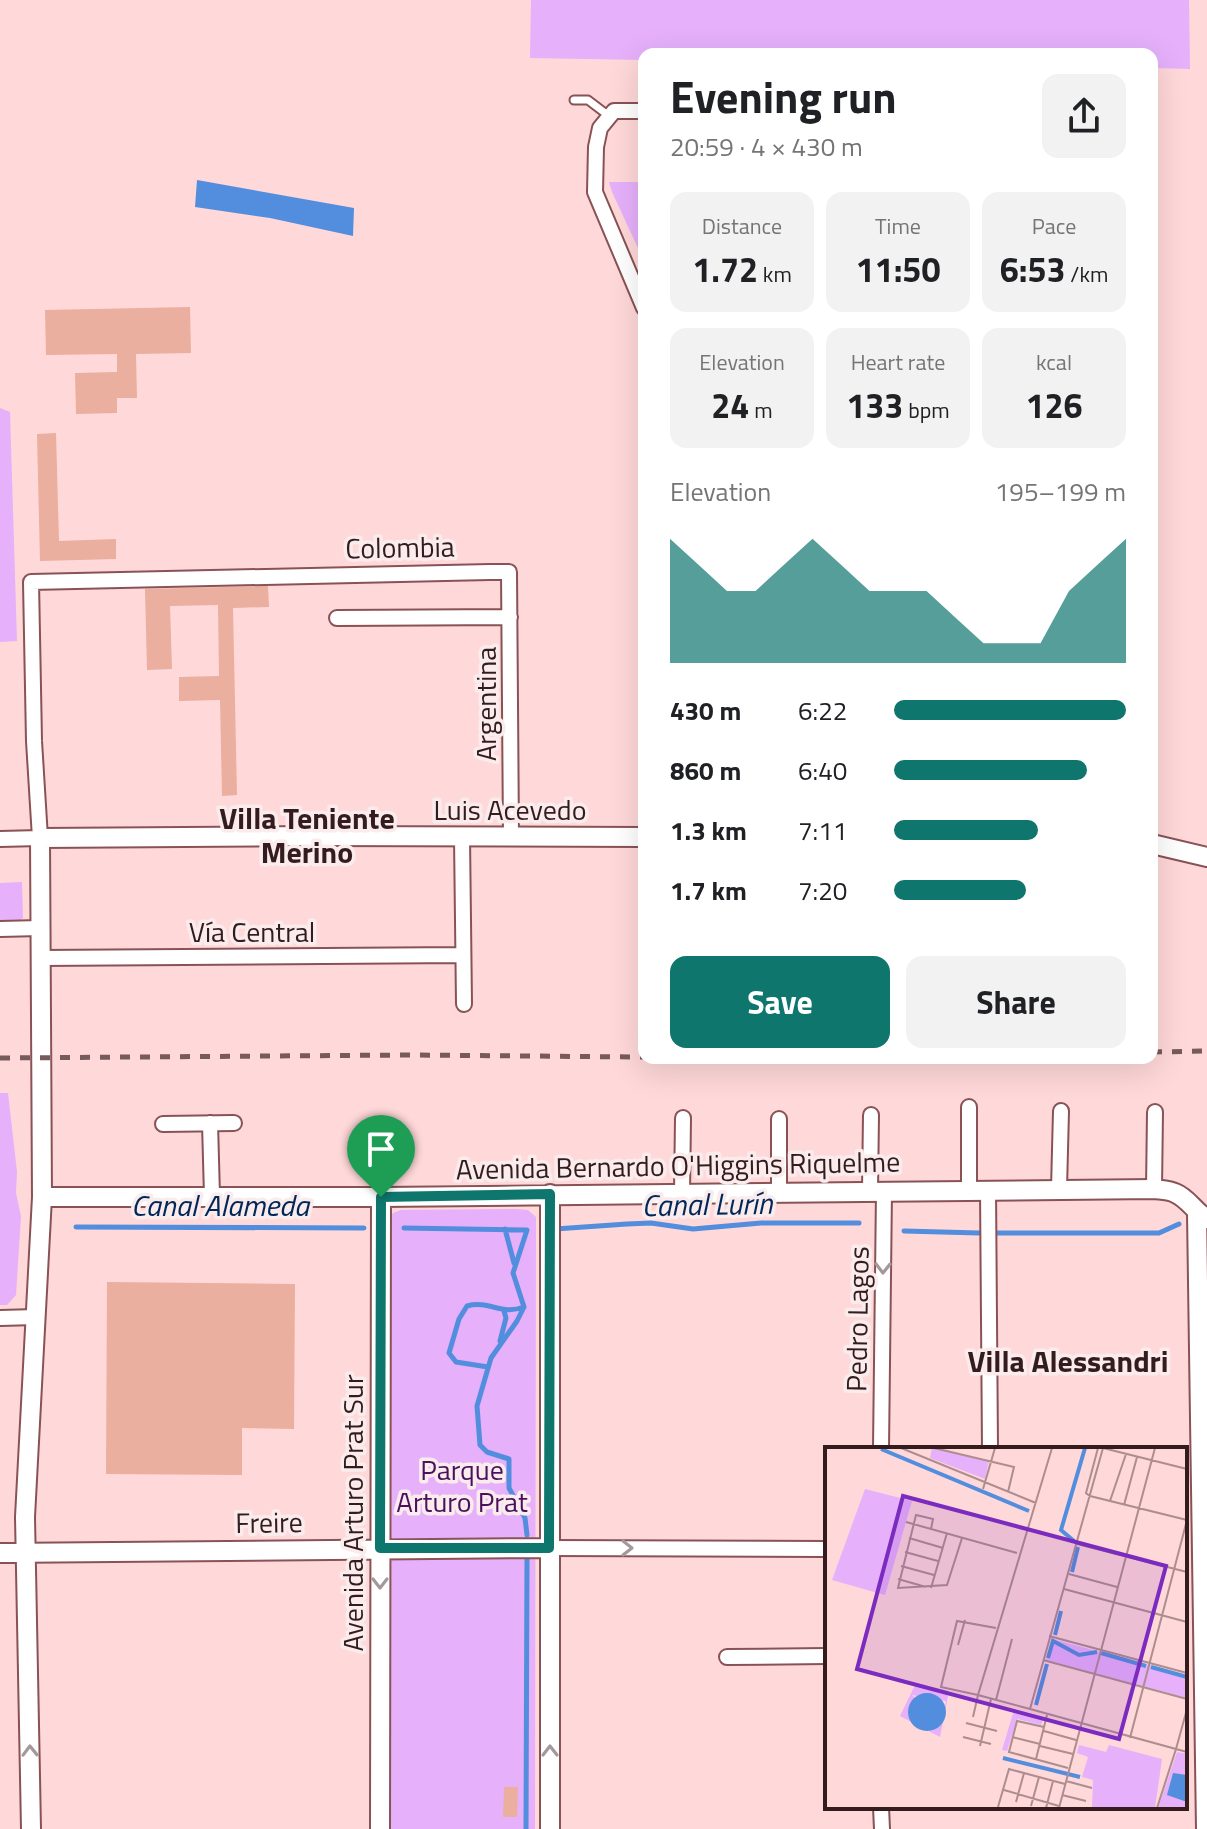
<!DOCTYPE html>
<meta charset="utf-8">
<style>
:root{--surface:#fff;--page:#f2f2f2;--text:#202124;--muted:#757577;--accent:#0f766e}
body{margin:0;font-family:"Titillium Web",sans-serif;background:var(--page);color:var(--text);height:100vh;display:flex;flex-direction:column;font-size:30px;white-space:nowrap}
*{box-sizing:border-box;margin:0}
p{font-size:26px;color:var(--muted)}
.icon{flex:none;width:44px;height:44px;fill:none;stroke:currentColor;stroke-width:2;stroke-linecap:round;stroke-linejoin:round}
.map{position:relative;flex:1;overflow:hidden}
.details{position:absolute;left:638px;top:48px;width:520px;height:1016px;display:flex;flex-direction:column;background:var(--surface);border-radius:16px;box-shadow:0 8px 32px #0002}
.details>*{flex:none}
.pin{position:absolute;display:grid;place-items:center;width:68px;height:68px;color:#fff;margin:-82px -34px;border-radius:50% 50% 50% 0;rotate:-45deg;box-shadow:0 0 8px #0007}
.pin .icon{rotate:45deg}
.round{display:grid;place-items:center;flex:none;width:84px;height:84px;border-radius:16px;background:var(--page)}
.overview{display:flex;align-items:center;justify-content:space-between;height:136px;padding:0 32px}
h1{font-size:44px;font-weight:700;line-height:60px}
.metrics{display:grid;grid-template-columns:repeat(3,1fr);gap:12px;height:136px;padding:8px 32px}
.metrics div{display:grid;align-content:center;border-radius:16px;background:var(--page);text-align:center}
.metrics b{font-size:34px;font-weight:700}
.metrics small{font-size:22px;font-weight:400}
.metrics p{font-size:22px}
.chart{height:224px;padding:16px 32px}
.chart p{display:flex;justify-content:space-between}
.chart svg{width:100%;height:144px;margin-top:8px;fill:var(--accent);opacity:.7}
.action{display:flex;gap:16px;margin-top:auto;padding:16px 32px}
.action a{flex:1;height:92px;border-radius:16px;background:var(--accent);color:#fff;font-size:32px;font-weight:700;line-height:92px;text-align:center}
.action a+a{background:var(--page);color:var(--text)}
ul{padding:0 32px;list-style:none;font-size:26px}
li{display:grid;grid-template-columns:128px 96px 1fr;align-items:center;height:60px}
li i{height:20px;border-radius:10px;background:var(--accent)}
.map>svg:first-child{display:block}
.green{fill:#e6b0fb}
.water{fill:#528edd}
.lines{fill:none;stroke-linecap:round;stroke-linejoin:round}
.stream{stroke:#528edd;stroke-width:5}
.building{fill:#eaaf9e}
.lane-casing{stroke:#895255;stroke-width:11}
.street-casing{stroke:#895255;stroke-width:18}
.secondary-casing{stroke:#895255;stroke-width:22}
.lane{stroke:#fff;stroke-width:7}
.street{stroke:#fff;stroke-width:14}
.secondary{stroke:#fff;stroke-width:18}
.rail{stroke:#775a5c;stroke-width:5;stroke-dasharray:10 10;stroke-linecap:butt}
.oneway{stroke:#a4999a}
.route-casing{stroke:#fff;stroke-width:16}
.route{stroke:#0f766e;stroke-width:10}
.labels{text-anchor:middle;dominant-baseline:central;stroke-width:7;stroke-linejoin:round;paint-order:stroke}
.street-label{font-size:28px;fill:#341c1e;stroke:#faecec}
.park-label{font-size:28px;fill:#4b115e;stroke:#faecec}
.neighbourhood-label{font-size:30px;font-weight:bold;fill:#341c1e;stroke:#faecec}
.water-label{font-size:30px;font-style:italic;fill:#002758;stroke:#faecec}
.inset-river{fill:none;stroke:#528edd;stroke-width:4}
.inset-road{fill:none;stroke:#ae8d8e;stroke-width:2}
.view{fill:#7b2cbf;fill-opacity:0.15;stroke:#7b2cbf;stroke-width:4}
.inset-edge{fill:none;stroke:#341c1e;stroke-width:4}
</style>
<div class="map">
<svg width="1207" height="1829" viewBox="0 0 1207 1829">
<rect width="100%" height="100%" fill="#ffd8d9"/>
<!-- green -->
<path class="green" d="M531 0H1189L1190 69 1152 68V54H644V60L530 58Z
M609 182H644V261L612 192Z
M0 408 10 412 17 641 0 642Z
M22 882 23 918 18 922H0V883Z
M0 1093H8L17 1172 16 1193 21 1216 16 1295 7 1305H0Z
M516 1209 528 1210 536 1217 535 1829H389V1219L393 1213 401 1210Z"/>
<!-- water -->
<path class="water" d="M197 180 354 208 353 236 270 218 195 207Z"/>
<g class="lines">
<!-- stream -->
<path class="stream" d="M76 1227 364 1228
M404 1228 527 1230 513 1273 524 1307 517 1321 491 1358 477 1406 480 1445 487 1452 509 1459V1488L525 1518 527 1535
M505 1229 514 1263
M555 1229 627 1224 651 1223 693 1229 761 1223H859
M904 1231 979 1233
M998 1233H1159L1179 1224
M500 1341 506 1318 504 1311
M488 1367 456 1362 449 1353 459 1319 467 1306C490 1300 501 1316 524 1307
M526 1829 527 1558"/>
</g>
<!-- building -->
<path class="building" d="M190 307 191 353 136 354 137 398H117V413L76 414 75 373 117 372V354L46 355 45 310Z
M56 433 59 541 116 539V559L40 561 37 434Z
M268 586 269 607 233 608 237 795 222 796 220 700 179 701V677L219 676 218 605 170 606 172 669 147 670 145 589Z
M107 1282 295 1284 294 1429 242 1428V1475L106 1474Z
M504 1787H518L517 1817H503Z"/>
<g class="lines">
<defs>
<path id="lane" d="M574 100H588L609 116"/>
<path id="street" d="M644 111H614L600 128 596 147 595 192 644 308
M337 618 510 617
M462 837 464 1004
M0 839 40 838 34 741 31 582 490 572H509L511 837
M0 929 40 928
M40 958 463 955
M969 1107V1189
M210 1123 212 1196
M163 1124 234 1123
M988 1189 990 1449
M1059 1189 1061 1111
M1154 1189 1155 1112
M870 1190 871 1115
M779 1191V1119
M682 1194 683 1118
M0 1318 36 1317
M881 1449 884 1190
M549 1548 827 1549
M727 1657 827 1656
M881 1807 882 1829"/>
<path id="secondary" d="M1152 844 1207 857
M550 1194V1829
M42 1197H381L1154 1189C1161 1190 1169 1190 1175 1193 1188 1198 1195 1212 1207 1219
M1197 1213 1206 1829
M0 1553 549 1548
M31 1829 25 1517 42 1197 40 838 307 836 644 837
M380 1829 381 1197"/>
</defs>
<!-- lane casing -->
<use href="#lane" class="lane-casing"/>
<!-- street casing -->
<use href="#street" class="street-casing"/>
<!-- secondary casing -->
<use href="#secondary" class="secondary-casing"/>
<!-- lane -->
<use href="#lane" class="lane"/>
<!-- street -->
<use href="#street" class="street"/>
<!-- secondary -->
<use href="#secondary" class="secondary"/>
<!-- rail -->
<path class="rail" d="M1152 1052 1207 1051
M0 1058 407 1055 644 1057"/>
</g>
<!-- one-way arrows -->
<defs><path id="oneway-chevron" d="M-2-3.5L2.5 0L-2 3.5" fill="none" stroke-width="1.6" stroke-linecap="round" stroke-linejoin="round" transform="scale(2)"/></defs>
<g class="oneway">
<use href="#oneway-chevron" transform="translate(883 1268) rotate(91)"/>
<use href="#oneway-chevron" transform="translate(627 1548)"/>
<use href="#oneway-chevron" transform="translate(380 1583) rotate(90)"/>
<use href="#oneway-chevron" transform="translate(30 1751) rotate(-91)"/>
<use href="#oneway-chevron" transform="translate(550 1751) rotate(-90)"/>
</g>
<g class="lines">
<defs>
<path id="route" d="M550 1194 549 1548H380L381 1197Z"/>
</defs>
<!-- route casing -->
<use href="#route" class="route-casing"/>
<!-- route -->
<use href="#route" class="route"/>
</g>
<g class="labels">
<!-- street labels -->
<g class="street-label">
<text transform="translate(400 547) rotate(-1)">Colombia</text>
<text transform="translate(485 704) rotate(-90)">Argentina</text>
<text x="510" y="809">Luis Acevedo</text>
<text x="252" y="931">Vía Central</text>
<text transform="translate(678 1165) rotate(-1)">Avenida Bernardo O'Higgins Riquelme</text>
<text transform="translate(857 1319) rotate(-89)">Pedro Lagos</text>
<text transform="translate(352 1513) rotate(-90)">Avenida Arturo Prat Sur</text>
<text transform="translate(269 1522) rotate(-1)">Freire</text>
</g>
<!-- park labels -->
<g class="park-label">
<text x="462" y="1469">Parque<tspan x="462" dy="32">Arturo Prat</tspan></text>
</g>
<!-- neighbourhood labels -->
<g class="neighbourhood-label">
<text x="307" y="818">Villa Teniente<tspan x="307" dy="34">Merino</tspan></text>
<text x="1068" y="1361">Villa Alessandri</text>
</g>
<!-- water labels -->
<g class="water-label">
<text transform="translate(707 1204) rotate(-1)">Canal Lurín</text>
<text x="220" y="1205">Canal Alameda</text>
</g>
</g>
<!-- overview -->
<g transform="translate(825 1447)">
<rect width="362" height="362" fill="#ffd8d9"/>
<path d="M107 1 164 14 160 32 105 11ZM40 42 87 54 60 148 7 133ZM227 192 362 228V251L221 213ZM91 236 124 244 115 290 75 269ZM87 248 121 254 117 277ZM189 263 219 271 216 278 192 272 182 304 177 303ZM254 298 281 305 284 298 337 312 330 361H267L268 333 257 330 263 310 252 306ZM352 305 362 307V361H333Z" fill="#e6b0fb" fill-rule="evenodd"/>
<path d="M83 265a19 19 0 1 1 38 0a19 19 0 1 1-38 0ZM348 326 362 328V355L342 348Z" fill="#528edd"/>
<path class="inset-river" d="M56 2 204 64M249 94 236 83 260 1M247 125 253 100M230 188 236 164M276 206 321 219M223 211 228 194 254 208 272 205M326 220 362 230M211 258 222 217M178 311 255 330"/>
<path class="inset-road" d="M76 1 211 56M109 1 189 20 183 45M227 1 153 248 205 262 278 1M273 1 261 46 265 49 362 73M278 1 362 22M158 42 170 1M285 54 301 7M299 58 312 10M81 75 192 106M106 82 108 72 91 68 73 141 122 138 137 91M84 91 118 101M252 97 362 125M80 105 113 114M76 119 109 128M244 127 292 140M73 132 101 140M106 141 122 86M239 142 362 175M224 189 362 226M133 198 140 173M218 213 362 252M171 253 187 192M205 262 351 302 332 361M362 262 351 302 362 305M148 270 153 248 116 240 132 174 171 181M141 276 172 284M219 280 192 274 184 305 243 321M219 284 251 293M138 290 166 297M187 290 215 297M305 291 362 73M155 299 166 252M215 299 248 307M211 312 222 268M241 334 267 341M179 343 234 359M237 348 261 354M191 355 199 326M206 359 214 330M173 360 184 322 240 337M221 361 228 334M234 361 330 1"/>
<path class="view" d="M78 49 341 119 294 292 32 222Z"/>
<rect width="362" height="362" class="inset-edge"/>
</g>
</svg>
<div class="pin" style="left:381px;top:1197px;background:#1e9e55"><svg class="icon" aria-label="arrive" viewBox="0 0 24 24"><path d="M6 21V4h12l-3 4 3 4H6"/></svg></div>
<section class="details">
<div class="overview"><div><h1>Evening run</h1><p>20:59 · 4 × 430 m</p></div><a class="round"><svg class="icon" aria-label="share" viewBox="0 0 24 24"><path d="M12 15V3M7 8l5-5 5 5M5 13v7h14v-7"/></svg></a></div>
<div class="metrics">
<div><p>Distance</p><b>1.72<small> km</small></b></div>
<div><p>Time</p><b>11:50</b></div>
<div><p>Pace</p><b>6:53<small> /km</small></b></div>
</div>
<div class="metrics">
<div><p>Elevation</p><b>24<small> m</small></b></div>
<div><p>Heart rate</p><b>133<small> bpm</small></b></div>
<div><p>kcal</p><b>126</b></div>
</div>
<div class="chart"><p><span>Elevation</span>195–199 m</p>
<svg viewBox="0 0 160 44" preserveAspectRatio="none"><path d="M0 44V6L10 14L20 22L30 22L40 14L50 6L60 14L70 22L80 22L90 22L100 30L110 38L120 38L130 38L140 22L150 14L160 6V44z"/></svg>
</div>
<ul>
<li><b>430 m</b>6:22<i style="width:100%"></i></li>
<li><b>860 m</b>6:40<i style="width:83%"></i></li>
<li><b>1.3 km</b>7:11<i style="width:62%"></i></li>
<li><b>1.7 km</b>7:20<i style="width:57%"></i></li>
</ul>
<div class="action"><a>Save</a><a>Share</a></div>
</section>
</div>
